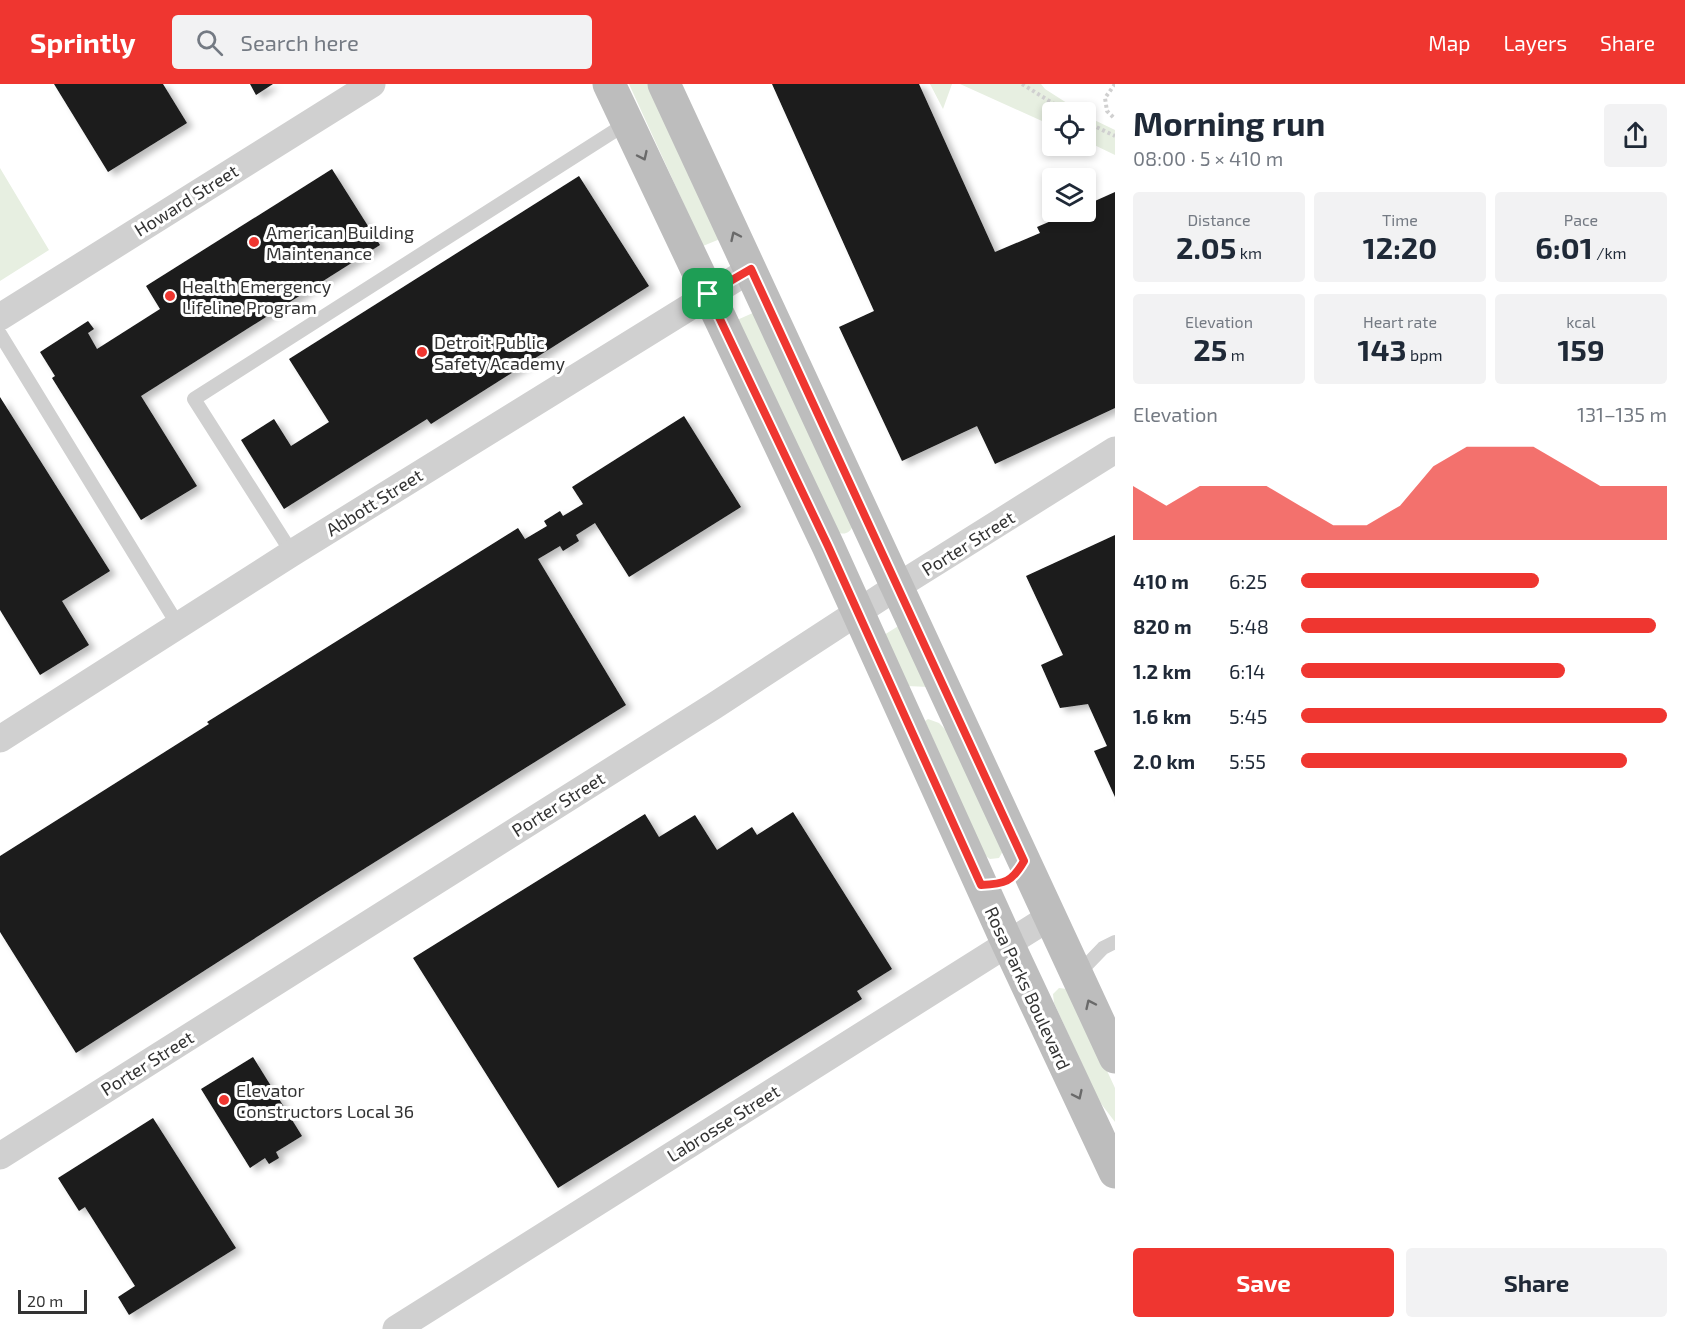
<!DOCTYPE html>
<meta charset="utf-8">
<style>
:root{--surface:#fff;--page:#f2f2f3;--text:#1f2937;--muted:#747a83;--accent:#ef3630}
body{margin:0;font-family:"Exo 2",sans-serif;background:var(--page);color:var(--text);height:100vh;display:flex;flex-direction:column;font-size:22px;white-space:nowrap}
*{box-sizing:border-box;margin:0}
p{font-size:20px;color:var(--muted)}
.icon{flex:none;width:33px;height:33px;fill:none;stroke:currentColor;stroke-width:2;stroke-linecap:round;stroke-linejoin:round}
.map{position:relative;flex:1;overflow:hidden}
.panel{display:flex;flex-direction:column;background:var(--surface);width:570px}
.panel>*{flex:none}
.fabs{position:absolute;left:1042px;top:18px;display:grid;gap:12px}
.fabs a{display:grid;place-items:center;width:54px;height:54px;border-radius:6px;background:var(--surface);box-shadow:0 3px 9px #0003;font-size:30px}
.scale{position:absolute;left:18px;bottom:15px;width:69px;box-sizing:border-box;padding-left:6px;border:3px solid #333;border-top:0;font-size:16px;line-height:21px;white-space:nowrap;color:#333;-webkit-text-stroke:4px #fff;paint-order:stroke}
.pin{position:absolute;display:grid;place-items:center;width:51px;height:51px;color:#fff;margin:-26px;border-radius:12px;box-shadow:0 3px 9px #0006}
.round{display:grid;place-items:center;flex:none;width:63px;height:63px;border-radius:6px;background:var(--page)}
.headline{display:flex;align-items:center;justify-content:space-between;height:102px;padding:0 18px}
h1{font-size:33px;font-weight:700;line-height:45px}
.metrics{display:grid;grid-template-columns:repeat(3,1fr);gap:9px;height:102px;padding:6px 18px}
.metrics div{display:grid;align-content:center;border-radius:6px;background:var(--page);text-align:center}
.metrics b{font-size:30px;font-weight:700}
.metrics small{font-size:16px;font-weight:400}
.metrics p{font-size:16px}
.chart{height:168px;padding:12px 18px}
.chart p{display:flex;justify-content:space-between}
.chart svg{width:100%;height:108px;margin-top:6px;fill:var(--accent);opacity:.7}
.button{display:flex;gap:12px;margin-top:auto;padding:12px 18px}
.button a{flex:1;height:69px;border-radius:6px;background:var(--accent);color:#fff;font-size:24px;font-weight:700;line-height:69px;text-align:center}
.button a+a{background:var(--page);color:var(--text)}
ul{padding:0 18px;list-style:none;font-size:20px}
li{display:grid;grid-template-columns:96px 72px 1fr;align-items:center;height:45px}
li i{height:15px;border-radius:8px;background:var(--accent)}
header{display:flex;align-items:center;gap:36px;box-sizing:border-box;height:84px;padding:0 30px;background:var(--accent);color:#fff}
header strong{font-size:28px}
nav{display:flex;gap:33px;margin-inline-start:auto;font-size:21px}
.search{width:420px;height:54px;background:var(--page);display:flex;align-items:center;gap:15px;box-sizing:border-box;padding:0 21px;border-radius:6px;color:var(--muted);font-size:22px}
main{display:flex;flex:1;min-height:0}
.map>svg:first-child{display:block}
.green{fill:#e7efe1}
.building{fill:#1a1a1a;filter:url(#shadow)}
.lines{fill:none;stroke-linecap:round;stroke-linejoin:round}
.path{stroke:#d0d0d0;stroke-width:4;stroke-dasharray:3 3;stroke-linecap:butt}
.service{stroke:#d0d0d0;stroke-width:14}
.minor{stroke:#d0d0d0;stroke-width:27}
.secondary{stroke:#bdbdbd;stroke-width:33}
.oneway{stroke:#6a6a6a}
.route-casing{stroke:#fff;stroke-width:12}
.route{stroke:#ef3630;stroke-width:8}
.poi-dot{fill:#ef3630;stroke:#fff;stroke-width:2}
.labels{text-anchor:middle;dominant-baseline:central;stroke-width:6;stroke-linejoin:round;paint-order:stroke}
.street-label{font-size:18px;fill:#333;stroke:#fff}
.poi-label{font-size:18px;fill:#333;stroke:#fff;text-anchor:start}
</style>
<header>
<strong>Sprintly</strong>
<div class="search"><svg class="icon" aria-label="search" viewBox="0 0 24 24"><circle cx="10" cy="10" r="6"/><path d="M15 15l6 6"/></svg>Search here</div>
<nav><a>Map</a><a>Layers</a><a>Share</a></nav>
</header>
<main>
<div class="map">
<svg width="1115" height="1245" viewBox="0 0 1115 1245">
<defs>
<filter id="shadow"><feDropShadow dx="6" dy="4" stdDeviation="3" flood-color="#0004"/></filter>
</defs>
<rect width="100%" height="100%" fill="#fff"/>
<!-- green -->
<path class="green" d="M629 0H649L720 155 703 162Z
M930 0H952L943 25Z
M960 0H1041L1045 5 1081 28H1053V42Z
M1086 32 1115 46V71L1086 57Z
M0 84 49 166 0 197Z
M755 228 853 442C849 450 844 451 837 448L737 236Z
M900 541 929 603 907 602 884 551Z
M928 635 939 639 947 647 1004 765 999 774 990 775 984 771 925 637Z
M1059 904 1067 905 1072 911 1115 1004V1038L1099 1017 1054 919 1053 910Z"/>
<!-- building -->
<path class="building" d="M54 0H163L187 39 108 88Z
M250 0H273L256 11Z
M772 0H919L995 168 1040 149 1037 143 1072 128H1086V121L1115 108V324L995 380 977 342 902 377 839 243 874 227Z
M332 85 380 161 141 312 197 402 141 436 52 294 55 292 40 268 88 237 94 245 88 249 97 265 160 225 146 202Z
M579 92 649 202 431 340 427 335 284 425 241 356 274 335 291 362 329 338 289 275Z
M0 313 110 487 62 517 89 561 40 591 0 526Z
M684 332 741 423 629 493 595 439 576 451 579 457 563 467 560 462 538 475 626 621 319 813 76 969 0 848V772L209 640 207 638 518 444 525 455 547 442 544 437 560 427 563 432 583 420 572 403Z
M1115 451V713L1094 667 1107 662 1088 620 1060 624 1041 581 1063 571 1026 492Z
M793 728 892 885 857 907 862 915 558 1104 413 874 645 730 659 753 695 731 717 766 752 743 757 751Z
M253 973 302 1052 276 1068 279 1074 269 1080 265 1074 250 1084 201 1005Z
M153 1034 236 1164 129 1231 118 1213 135 1202 85 1123 79 1127 58 1094Z"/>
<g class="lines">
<!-- path -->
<path class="path" d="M1022 0 1067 28
M1115 0 1105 14 1107 27 1115 35
M1086 38 1115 52"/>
<!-- service -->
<path class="service" d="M0 250 178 541
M292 469 194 315 627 39
M1077 891 1103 864 1115 858"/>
<!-- minor -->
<path class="minor" d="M0 233 372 0
M0 655 292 469 751 185
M0 1072 714 622 898 502 1115 366
M396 1245 1050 833"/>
<!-- secondary -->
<path class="secondary" d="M609 0 828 462 1008 860 1115 1088
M664 0 1115 973"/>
</g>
<!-- one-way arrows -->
<defs><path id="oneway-chevron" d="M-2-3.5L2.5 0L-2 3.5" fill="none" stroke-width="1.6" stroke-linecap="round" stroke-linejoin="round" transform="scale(1.5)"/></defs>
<g class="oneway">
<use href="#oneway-chevron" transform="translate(643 72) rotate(65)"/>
<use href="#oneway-chevron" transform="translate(735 152) rotate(-115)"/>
<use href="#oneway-chevron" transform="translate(1090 920) rotate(-115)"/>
<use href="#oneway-chevron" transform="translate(1078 1011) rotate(65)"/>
</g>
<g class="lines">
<defs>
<path id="route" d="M751 185 1024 777C1012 798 1005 800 981 801L828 462 708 210Z"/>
</defs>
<!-- route casing -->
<use href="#route" class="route-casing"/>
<!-- route -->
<use href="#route" class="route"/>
</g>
<!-- markers -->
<g class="poi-dot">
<circle cx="254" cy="158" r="6"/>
<circle cx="170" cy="212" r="6"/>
<circle cx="422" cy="268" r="6"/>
<circle cx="224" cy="1016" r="6"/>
</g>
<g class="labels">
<!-- street labels -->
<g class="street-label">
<text transform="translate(186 116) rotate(-32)">Howard Street</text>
<text transform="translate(374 418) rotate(-32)">Abbott Street</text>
<text transform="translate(968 459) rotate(-32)">Porter Street</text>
<text transform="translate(558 720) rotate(-32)">Porter Street</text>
<text transform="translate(1028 904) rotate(65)">Rosa Parks Boulevard</text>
<text transform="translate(147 979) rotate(-32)">Porter Street</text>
<text transform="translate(723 1039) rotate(-32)">Labrosse Street</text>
</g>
<!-- poi labels -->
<g class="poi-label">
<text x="266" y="148">American Building<tspan x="266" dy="21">Maintenance</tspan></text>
<text x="182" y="202">Health Emergency<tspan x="182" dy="21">Lifeline Program</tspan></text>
<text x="434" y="258">Detroit Public<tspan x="434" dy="21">Safety Academy</tspan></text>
<text x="236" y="1006">Elevator<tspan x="236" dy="21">Constructors Local 36</tspan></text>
</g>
</g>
</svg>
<div class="fabs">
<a><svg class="icon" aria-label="locate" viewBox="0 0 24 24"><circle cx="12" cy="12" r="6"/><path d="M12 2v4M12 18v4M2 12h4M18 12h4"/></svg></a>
<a><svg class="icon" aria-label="layers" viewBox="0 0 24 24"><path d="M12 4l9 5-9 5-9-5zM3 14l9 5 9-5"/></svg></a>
</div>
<div class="scale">20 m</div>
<div class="pin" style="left:708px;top:210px;background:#1e9e55"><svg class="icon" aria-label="arrive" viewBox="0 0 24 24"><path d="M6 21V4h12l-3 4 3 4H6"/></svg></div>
</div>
<section class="panel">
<div class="headline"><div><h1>Morning run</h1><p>08:00 · 5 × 410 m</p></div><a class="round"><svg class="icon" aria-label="share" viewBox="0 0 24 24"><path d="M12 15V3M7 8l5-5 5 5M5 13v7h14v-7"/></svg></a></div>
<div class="metrics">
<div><p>Distance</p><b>2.05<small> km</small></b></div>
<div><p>Time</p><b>12:20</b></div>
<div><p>Pace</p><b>6:01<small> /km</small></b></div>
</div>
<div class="metrics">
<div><p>Elevation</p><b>25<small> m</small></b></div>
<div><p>Heart rate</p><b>143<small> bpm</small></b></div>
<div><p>kcal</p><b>159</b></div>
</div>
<div class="chart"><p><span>Elevation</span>131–135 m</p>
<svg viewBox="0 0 160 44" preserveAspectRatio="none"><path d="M0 44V22L10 30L20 22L30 22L40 22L50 30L60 38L70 38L80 30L90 14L100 6L110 6L120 6L130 14L140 22L150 22L160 22V44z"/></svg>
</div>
<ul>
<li><b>410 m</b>6:25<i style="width:65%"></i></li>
<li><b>820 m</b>5:48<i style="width:97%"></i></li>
<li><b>1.2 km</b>6:14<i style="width:72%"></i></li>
<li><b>1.6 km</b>5:45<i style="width:100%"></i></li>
<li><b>2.0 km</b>5:55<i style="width:89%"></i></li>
</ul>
<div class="button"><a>Save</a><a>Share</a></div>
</section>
</main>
